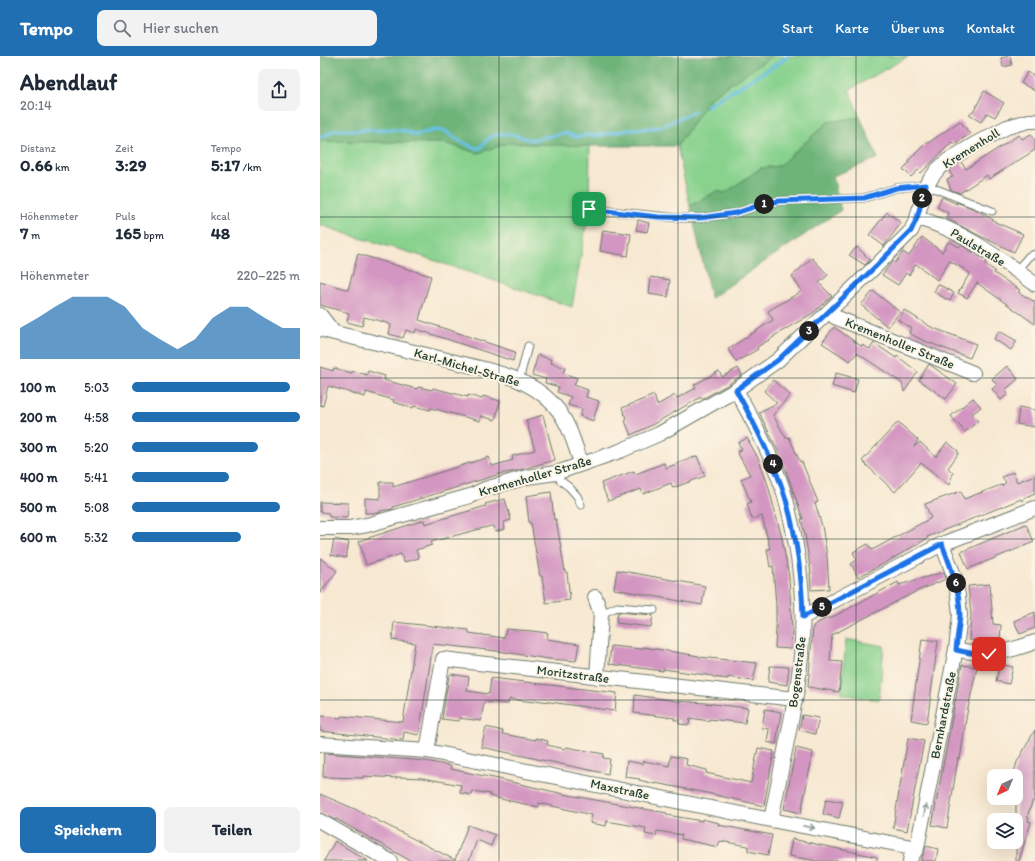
<!DOCTYPE html>
<html lang="de">
<meta charset="utf-8">
<style>
:root{--surface:#fff;--page:#f2f2f3;--text:#1f2937;--muted:#747a83;--accent:#1f6fb2}
body{margin:0;font-family:Itim,sans-serif;background:var(--page);color:var(--text);height:100vh;display:flex;flex-direction:column;font-size:15px;white-space:nowrap}
*{box-sizing:border-box;margin:0}
p{font-size:13px;color:var(--muted)}
.icon{flex:none;width:22px;height:22px;fill:none;stroke:currentColor;stroke-width:2;stroke-linecap:round;stroke-linejoin:round}
.map{position:relative;flex:1;overflow:hidden}
.panel{display:flex;flex-direction:column;background:var(--surface);width:320px}
.panel>*{flex:none}
.needle{width:26px;rotate:224deg}
.controls{position:absolute;left:667px;top:713px;display:grid;gap:8px}
.controls a{display:grid;place-items:center;width:36px;height:36px;border-radius:8px;background:var(--surface);box-shadow:0 4px 16px #0002;font-size:20px}
.pin{position:absolute;display:grid;place-items:center;width:34px;height:34px;color:#fff;margin:-17px;border-radius:8px;box-shadow:0 2px 6px #0006}
.km{position:absolute;width:20px;height:20px;margin:-10px;border-radius:50%;background:#222;color:#fff;font-size:11px;line-height:20px;text-align:center}
.round{display:grid;place-items:center;flex:none;width:42px;height:42px;border-radius:8px;background:var(--page)}
.summary{display:flex;align-items:center;justify-content:space-between;height:68px;padding:0 20px}
h1{font-size:22px;font-weight:800;line-height:30px}
.figures{display:grid;grid-template-columns:repeat(3,1fr);gap:6px;height:68px;padding:4px 20px}
.figures div{display:grid;align-content:center}
.figures b{font-size:17px;font-weight:800}
.figures small{font-size:11px;font-weight:400}
.figures p{font-size:11px}
.chart{height:112px;padding:8px 20px}
.chart p{display:flex;justify-content:space-between}
.chart svg{width:100%;height:72px;margin-top:4px;fill:var(--accent);opacity:.7}
.primary-button{display:flex;gap:8px;margin-top:auto;padding:8px 20px}
.primary-button a{flex:1;height:46px;border-radius:8px;background:var(--accent);color:#fff;font-size:16px;font-weight:800;line-height:46px;text-align:center}
.primary-button a+a{background:var(--page);color:var(--text)}
ul{padding:0 20px;list-style:none;font-size:13px}
li{display:grid;grid-template-columns:64px 48px 1fr;align-items:center;height:30px}
li i{height:10px;border-radius:5px;background:var(--accent)}
header{display:flex;align-items:center;gap:24px;box-sizing:border-box;height:56px;padding:0 20px;background:var(--accent);color:#fff}
header strong{font-size:19px}
nav{display:flex;gap:22px;margin-inline-start:auto;font-size:14px}
.search{width:280px;height:36px;background:var(--page);display:flex;align-items:center;gap:10px;box-sizing:border-box;padding:0 14px;border-radius:8px;color:var(--muted);font-size:15px}
main{display:flex;flex:1;min-height:0}
.map>svg:first-child{display:block}
.green{fill:#88d28e;stroke:#548861}
.forest{fill:#6eb479;stroke:#467856}
.lines{fill:none;stroke-linecap:round;stroke-linejoin:round}
.stream{stroke:#67c0e4;stroke-width:3.5}
.building{fill:#d395c1}
.lane-casing{stroke:#6b796b;stroke-width:9}
.street-casing{stroke:#6b796b;stroke-width:16}
.lane{stroke:#fff;stroke-width:7}
.street{stroke:#fff;stroke-width:14}
.oneway{stroke:#8f9e9a}
.route-casing{stroke:#fff;stroke-width:8}
.route{stroke:#1a73e8;stroke-width:5}
.grid{fill:none;stroke:#1f3d34;stroke-width:1;stroke-opacity:0.55}
.labels{text-anchor:middle;dominant-baseline:central;stroke-width:4;stroke-linejoin:round;paint-order:stroke}
.street-label{font-size:13px;fill:#1f3d34;stroke:#fcf5e5}
</style>
<header>
<strong>Tempo</strong>
<div class="search"><svg class="icon" aria-label="search" viewBox="0 0 24 24"><circle cx="10" cy="10" r="6"/><path d="M15 15l6 6"/></svg>Hier suchen</div>
<nav><a>Start</a><a>Karte</a><a>Über uns</a><a>Kontakt</a></nav>
</header>
<main>
<section class="panel">
<div class="summary"><div><h1>Abendlauf</h1><p>20:14</p></div><a class="round"><svg class="icon" aria-label="share" viewBox="0 0 24 24"><path d="M12 15V3M7 8l5-5 5 5M5 13v7h14v-7"/></svg></a></div>
<div class="figures">
<div><p>Distanz</p><b>0.66<small> km</small></b></div>
<div><p>Zeit</p><b>3:29</b></div>
<div><p>Tempo</p><b>5:17<small> /km</small></b></div>
</div>
<div class="figures">
<div><p>Höhenmeter</p><b>7<small> m</small></b></div>
<div><p>Puls</p><b>165<small> bpm</small></b></div>
<div><p>kcal</p><b>48</b></div>
</div>
<div class="chart"><p><span>Höhenmeter</span>220–225 m</p>
<svg viewBox="0 0 160 44" preserveAspectRatio="none"><path d="M0 44V25L10 19L20 12L30 6L40 6L50 6L60 12L70 25L80 32L90 38L100 32L110 19L120 12L130 12L140 19L150 25L160 25V44z"/></svg>
</div>
<ul>
<li><b>100 m</b>5:03<i style="width:94%"></i></li>
<li><b>200 m</b>4:58<i style="width:100%"></i></li>
<li><b>300 m</b>5:20<i style="width:75%"></i></li>
<li><b>400 m</b>5:41<i style="width:58%"></i></li>
<li><b>500 m</b>5:08<i style="width:88%"></i></li>
<li><b>600 m</b>5:32<i style="width:65%"></i></li>
</ul>
<div class="primary-button"><a>Speichern</a><a>Teilen</a></div>
</section>
<div class="map">
<svg width="715" height="805" viewBox="0 0 715 805">
<rect width="100%" height="100%" fill="#fcf5e5"/>
<filter id="ink" filterUnits="userSpaceOnUse"><feTurbulence type="fractalNoise" baseFrequency=".025" numOctaves="2"/><feDisplacementMap in="SourceGraphic" scale="8" xChannelSelector="R" yChannelSelector="G"/><feConvolveMatrix kernelMatrix="1 2 1 2 8 2 1 2 1" color-interpolation-filters="sRGB"/></filter>
<filter id="wash" filterUnits="userSpaceOnUse"><feTurbulence type="fractalNoise" baseFrequency=".012" numOctaves="4" result="noise"/><feDisplacementMap in="SourceGraphic" scale="16" xChannelSelector="R" yChannelSelector="G"/><feGaussianBlur stdDeviation="0.9" result="paint"/><feColorMatrix in="noise" values="0 0 0 0 0 0 0 0 0 0 0 0 0 0 0 0 0 1.4 0 .05"/><feComposite in="paint" operator="in"/></filter>
<g filter="url(#wash)">
<rect width="100%" height="100%" fill="#f7e8d1"/>
<!-- green -->
<path class="green" d="M452 0H589L529 34 540 61 508 66 459 110 441 112 405 137 397 135 370 150 357 90 392 40Z
M0 85 124 87 158 97 188 87 270 90 269 153 252 251 98 199 33 180 0 169Z
M526 583 564 590 559 644 521 638Z"/>
<!-- forest -->
<path class="forest" d="M0 0H452L392 40 357 90H270L188 87 158 97 124 87 0 85Z
M540 61 558 102 513 120 521 154 391 242 370 150 397 135 405 137 441 112 459 110 508 66Z"/>
<g class="lines">
<!-- stream -->
<path class="stream" d="M387 50 457 8 468 0
M0 80 2 81 15 74H32L38 75 49 73 56 75 65 73 85 75 96 79 115 74 125 75 137 83 154 92H160L169 82 179 78H191L211 84 245 77 257 81 268 79 274 80 309 74 341 71 375 55"/>
</g>
<g id="blocks">
<!-- building -->
<path class="building" d="M690 0 692 9 683 11 681 2Z
M708 16 715 21V35L701 27Z
M664 35 684 47 675 61 667 57 661 66 649 59 654 55Z
M640 65 650 78 634 88 632 86 601 117 598 114 591 121 583 113 590 106 588 105 607 86 608 87Z
M711 78 715 84V94L669 123 667 119 640 137 631 134 627 123 633 121 629 115 631 113 641 106 646 113 699 79 702 83Z
M622 141 637 148 636 146 657 154 675 165V166L703 178 694 196 660 180 626 162 628 157 617 151Z
M567 156 581 167 564 190 549 179Z
M318 164 329 167 327 176 316 174Z
M283 174 311 178 308 200 280 195Z
M602 181 622 196 629 185 639 191 641 189 667 205 665 208 675 215 674 217 700 234 698 236 715 246V268L657 227 647 242 638 237 650 217 630 205 617 224 596 208 589 219 586 217 578 229 562 219 573 205 575 207 583 196 589 200Z
M537 191 550 204 545 209 529 199Z
M38 198 111 220 99 264 195 296 193 305 96 273 95 277 86 274 83 282 69 278 71 269 64 266 44 261 42 270 27 266 29 257 0 249V225L28 234Z
M492 202 508 219 499 227 512 240 493 257 454 280V281L437 291 438 293 416 306 408 293 453 264 448 255 482 235 472 220Z
M331 221 350 224 348 241 329 238Z
M618 228 634 237 630 245 614 236Z
M553 235 580 256 568 271 541 249Z
M584 254 611 271 656 288 650 302 602 284 589 277 591 272 578 264Z
M514 271 541 290 542 289 550 293 554 287 576 302 577 300 598 316 584 336 582 327 537 297 530 305 502 287Z
M679 275 697 285 691 294 674 283Z
M218 299 232 304 231 307 245 312 243 317 257 322 254 329 268 334 266 341 279 345 273 365 260 360 262 353 248 349 251 341 237 336 239 331 225 327 226 323 212 319Z
M609 308 637 328 626 343 599 324Z
M687 310 698 323 685 334 688 338 681 344 672 333 677 329 672 323Z
M0 311 13 315 14 312 32 317 33 315 47 319 48 315 65 320 64 324 97 333 98 331 112 334 113 332 148 341V339L162 343 163 340 180 345 175 364 161 360 160 365 111 352 110 354 94 350 93 352 73 346 74 344 46 336 45 341 8 330 3 350 0 349Z
M418 312 422 319 407 329 382 343 381 341 330 370 311 379 305 365 307 364 302 352 334 339 337 349 355 339 357 342 376 332 374 329 399 315 402 321Z
M516 317 538 323 534 337 512 330Z
M453 324 470 339 453 359 466 382 469 381 480 406H482L498 446 495 447 502 470 507 500 509 533 491 534 490 517H491L485 479 481 463H483L462 403 439 356 457 347 444 335Z
M653 342 661 351 652 358 658 365 645 376 631 360Z
M699 351 715 354V371L697 368Z
M223 359 235 404 196 415 180 418 73 451V453L60 455V457H45V442L60 443V426H73V431L169 401 172 410 193 404 192 400 215 394 206 364Z
M578 366 598 384 594 391 600 386 616 401 627 386 638 395V398L628 412 633 417 629 429 601 407 575 436 542 405Z
M427 382 439 404 448 429 462 482 469 521 472 572 471 593 455 592 456 572V549L453 510 450 511 447 493H450L442 460 432 463 427 448 431 446 421 423 430 419 417 396 422 393 418 387Z
M377 400 385 420 353 432 351 427 323 438 321 433 288 445 281 427 314 415 316 418 344 407 346 412Z
M693 416 697 426 715 419V437L704 442V444L702 445 701 443 607 481 608 482 565 507 538 521 531 508 537 504 533 496 548 488 552 494 611 462 605 448 641 435 644 443 681 429 682 430 686 426 682 421Z
M231 436 234 464 236 463 245 516H247L250 544 226 547 222 520H220L211 467H209L206 440Z
M185 443 191 464 184 466 185 473 175 476 173 470H171L111 486 112 489 96 494 99 502 84 506 81 498 46 509 39 485 104 464 105 468 166 450 165 448Z
M0 446 28 447 27 462 9 461V457L0 456Z
M706 468 714 486 648 513 641 496Z
M14 483 29 486 26 502 11 499Z
M0 502 17 515 0 537Z
M297 514 385 530 382 549 294 533Z
M624 516 626 523 595 536 512 579 510 605 522 606 519 636 488 631 493 570 508 561 509 563 578 526 579 529Z
M670 528 673 568 681 569 680 585 649 584 651 559 648 530Z
M298 556 333 559 331 571 296 567Z
M715 556V572L700 578 694 565Z
M74 566 149 574V577L184 582 186 573 212 575 228 577 227 583 259 588 256 605 229 603 177 595 113 588 99 679 84 676 83 684 0 675V660L21 662V660L83 666 95 587 72 584Z
M602 583 618 585 607 667 591 664Z
M291 590 322 593 323 591 379 600V601L437 607 433 625 408 621V623L393 621V620L343 613V615L289 608Z
M680 608 693 611 689 628 676 625Z
M642 609 657 611 647 657 640 703 638 702 627 772 612 769Z
M450 610 469 611 467 629 448 626Z
M131 618 149 621 147 635 169 638 171 622 297 637 295 655 215 644 214 646 190 643 189 644 188 648 164 646 161 665 139 662V665L122 663 129 620Z
M315 639 357 645 385 647 428 652 425 667 389 663V665L370 662 369 669 359 668V664H354L355 662 314 657Z
M445 653 461 656 456 688 447 686 449 673 442 672Z
M482 659 499 662 495 678 479 674Z
M166 671 183 675 182 678 216 684V682L228 685 227 689 245 693 246 691 284 698 283 702 290 703 288 718 161 691Z
M715 674V744H713L707 761H709L708 765 711 766 699 805H696V720H693L697 706Z
M588 682 604 685 587 775 573 772Z
M438 692 454 695 444 750 387 737 335 727V728L319 724 320 723 305 721 307 705 323 708 324 705 349 710 351 700 367 703 366 709 387 714 386 717 431 727Z
M476 692 493 696 481 757 464 753Z
M4 697 106 705 131 710 130 713 174 722 248 739 347 757V759L382 765V763L399 767 398 769 452 779 448 799 428 795V790L400 785 398 791 361 783 362 779 337 775 336 780 325 778 326 772 287 765 286 770 270 767 272 759 219 747V751L185 744 170 740V738L153 735 152 739 140 737 141 729 103 722 77 721V722L43 720V722L3 721Z
M0 738 37 754 135 804 148 769 175 779 171 790 157 784 149 805H91L16 763 15 764 0 757Z
M506 743 523 746 519 762 503 758Z
M472 783 557 801V805H497L469 800Z
M15 785 48 805H4Z
M606 790 618 793 616 805H601Z"/>
</g>
</g>
<g filter="url(#ink)">
<use href="#blocks" fill-opacity="0" stroke="#6b796b" stroke-width="1"/>
<g class="lines">
<defs>
<path id="lane" d="M269 153 358 162H380L416 157 443 148 459 145 544 142 576 132 606 129 672 155
M696 215 709 200 715 198
M199 325 208 290
M236 417 241 425 249 431 257 440 261 449
M281 558 297 551 334 554"/>
<path id="street" d="M597 162C644 175 676 200 715 228
M509 255 515 261 653 317
M0 259 14 277
M0 273C17 278 35 282 53 286 78 292 102 298 127 304 162 313 207 319 233 348 248 364 254 386 261 407
M416 334C434 366 457 409 466 444 483 506 487 570 477 633 476 642 473 651 472 660 465 695 458 729 451 764
M0 472H30L47 469 150 440 165 433 207 421 236 417 300 395 339 378 416 334 458 304 556 210 591 175 597 162 606 129 618 113 627 105 655 88 687 71 709 65H715
M275 541 281 558 277 621
M483 561 622 488 715 452
M636 593C667 601 685 597 715 586
M0 688 107 695 451 764 597 792
M107 695 123 603 475 643
M0 765 70 805
M590 805 591 801 597 792 636 593 640 559 638 540 635 522 622 488"/>
</defs>
<!-- lane casing -->
<use href="#lane" class="lane-casing"/>
<!-- street casing -->
<use href="#street" class="street-casing"/>
<!-- lane -->
<use href="#lane" class="lane"/>
<!-- street -->
<use href="#street" class="street"/>
</g>
<!-- one-way arrows -->
<defs><path id="oneway-shaft" d="M-6 0H5M1.5-3L5.5 0L1.5 3" fill="none" stroke-width="1.6" stroke-linecap="round" stroke-linejoin="round"/></defs>
<g class="oneway">
<use href="#oneway-shaft" transform="translate(605 754) rotate(-79)"/>
<use href="#oneway-shaft" transform="translate(489 771) rotate(11)"/>
</g>
</g>
<g class="lines" filter="url(#ink)">
<defs>
<path id="route" d="M269 153 338 161 380 162 416 157 443 148 459 145 544 142 576 132 606 129 597 162 591 175 556 210 458 304 416 334C426 352 436 371 445 391 453 408 461 426 466 444 477 482 482 521 483 561L622 488C631 511 640 534 640 560 639 571 637 582 636 594L650 597 669 598"/>
</defs>
<!-- route casing -->
<use href="#route" class="route-casing"/>
<!-- route -->
<use href="#route" class="route"/>
</g>
<!-- grid -->
<path class="grid" d="M179 0V805M358 0V805M536 0V805M0 161H715M0 322H715M0 483H715M0 644H715"/>
<g class="labels">
<!-- street labels -->
<g class="street-label">
<text transform="translate(651 92) rotate(-32)">Kremenholl</text>
<text transform="translate(658 191) rotate(31)">Paulstraße</text>
<text transform="translate(580 287) rotate(22)">Kremenholler Straße</text>
<text transform="translate(147 311) rotate(16)">Karl-Michel-Straße</text>
<text transform="translate(215 420) rotate(-16)">Kremenholler Straße</text>
<text transform="translate(477 616) rotate(-83)">Bogenstraße</text>
<text transform="translate(253 618) rotate(7)">Moritzstraße</text>
<text transform="translate(623 659) rotate(-79)">Bernhardstraße</text>
<text transform="translate(300 733) rotate(12)">Maxstraße</text>
</g>
</g>
</svg>
<div class="controls">
<a><svg class="needle" viewBox="-14 -14 28 28"><path d="M0-13l5 13h-10z" fill="#e53935"/><path d="M0 13l5-13h-10z" fill="#747a83"/></svg></a>
<a><svg class="icon" aria-label="layers" viewBox="0 0 24 24"><path d="M12 4l9 5-9 5-9-5zM3 14l9 5 9-5"/></svg></a>
</div>
<div class="pin" style="left:269px;top:153px;background:#1e9e55"><svg class="icon" aria-label="arrive" viewBox="0 0 24 24"><path d="M6 21V4h12l-3 4 3 4H6"/></svg></div>
<div class="pin" style="left:669px;top:598px;background:#d93025"><svg class="icon" aria-label="check" viewBox="0 0 24 24"><path d="M5 12l5 5 9-10"/></svg></div>
<b class="km" style="left:444px;top:148px">1</b>
<b class="km" style="left:602px;top:142px">2</b>
<b class="km" style="left:489px;top:275px">3</b>
<b class="km" style="left:453px;top:408px">4</b>
<b class="km" style="left:502px;top:551px">5</b>
<b class="km" style="left:636px;top:527px">6</b>
</div>
</main>
